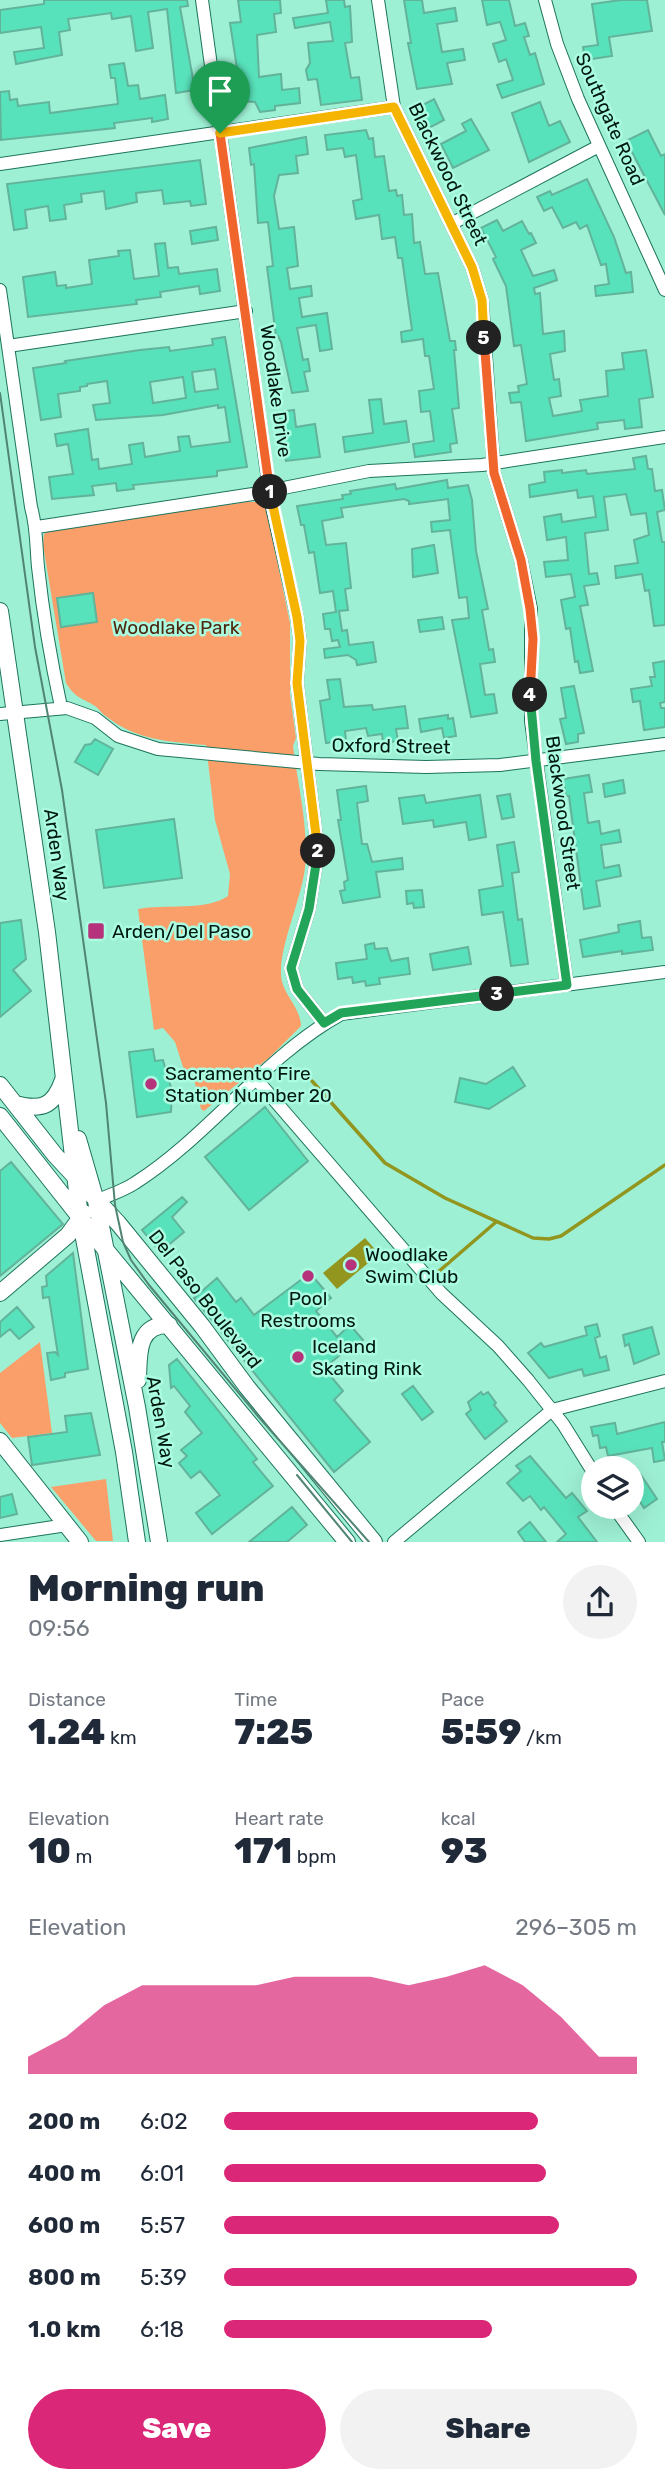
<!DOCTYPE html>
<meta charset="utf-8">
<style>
:root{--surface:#fff;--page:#f2f2f3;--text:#1f2937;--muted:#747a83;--accent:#db2777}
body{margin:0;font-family:Rubik,sans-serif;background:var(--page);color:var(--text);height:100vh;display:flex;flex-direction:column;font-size:26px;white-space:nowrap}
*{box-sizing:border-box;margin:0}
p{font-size:23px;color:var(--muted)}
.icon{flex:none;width:38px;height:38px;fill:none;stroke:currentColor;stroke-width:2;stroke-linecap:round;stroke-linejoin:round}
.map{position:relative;height:1542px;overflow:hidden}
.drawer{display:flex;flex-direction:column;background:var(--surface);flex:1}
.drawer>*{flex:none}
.buttons{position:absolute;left:581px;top:1456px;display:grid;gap:14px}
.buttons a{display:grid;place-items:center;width:63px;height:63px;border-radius:50%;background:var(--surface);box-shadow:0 7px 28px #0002;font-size:35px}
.pin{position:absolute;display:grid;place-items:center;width:60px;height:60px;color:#fff;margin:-72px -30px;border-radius:50% 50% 50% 0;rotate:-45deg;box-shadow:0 0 7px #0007}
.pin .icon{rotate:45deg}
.km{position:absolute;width:35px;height:35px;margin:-18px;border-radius:50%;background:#222;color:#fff;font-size:19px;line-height:35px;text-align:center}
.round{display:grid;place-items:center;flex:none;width:74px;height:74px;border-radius:37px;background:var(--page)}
.headline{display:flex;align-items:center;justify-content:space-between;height:119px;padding:0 28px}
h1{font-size:38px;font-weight:800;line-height:52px}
.figures{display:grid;grid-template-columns:repeat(3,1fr);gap:10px;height:119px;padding:7px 28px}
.figures div{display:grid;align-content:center}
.figures b{font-size:35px;font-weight:800}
.figures small{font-size:19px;font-weight:400}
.figures p{font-size:19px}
.chart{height:196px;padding:14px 28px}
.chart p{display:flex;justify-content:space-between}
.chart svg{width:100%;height:126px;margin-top:7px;fill:var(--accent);opacity:.7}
.cta{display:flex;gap:14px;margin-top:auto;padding:14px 28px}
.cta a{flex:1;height:80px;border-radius:42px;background:var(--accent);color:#fff;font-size:28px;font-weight:800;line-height:80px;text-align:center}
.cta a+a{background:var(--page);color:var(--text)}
ul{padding:0 28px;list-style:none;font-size:23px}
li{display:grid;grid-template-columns:112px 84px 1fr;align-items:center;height:52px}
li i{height:18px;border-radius:9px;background:var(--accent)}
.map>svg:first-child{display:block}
.green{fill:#fa9f69}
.water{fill:#92951e}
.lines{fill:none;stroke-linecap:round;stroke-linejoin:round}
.stream{stroke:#92951e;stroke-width:3.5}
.building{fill:#58e2bb;stroke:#62b39a;stroke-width:2;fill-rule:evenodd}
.minor-casing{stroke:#1c745d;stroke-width:14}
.major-casing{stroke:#1c745d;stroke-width:18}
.minor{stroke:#fff;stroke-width:12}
.major{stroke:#fff;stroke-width:16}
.tram{stroke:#508573;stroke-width:2}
.split-1-casing{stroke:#fff;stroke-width:14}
.split-2-casing{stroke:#fff;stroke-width:14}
.split-3-casing{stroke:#fff;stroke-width:14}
.split-4-casing{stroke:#fff;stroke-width:14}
.split-5-casing{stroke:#fff;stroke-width:14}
.split-6-casing{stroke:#fff;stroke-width:14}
.split-1{stroke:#f0652b;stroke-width:9}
.split-2{stroke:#f5b400;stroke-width:9}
.split-3{stroke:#22a559;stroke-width:9}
.split-4{stroke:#22a559;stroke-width:9}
.split-5{stroke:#f0652b;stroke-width:9}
.split-6{stroke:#f5b400;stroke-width:9}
.poi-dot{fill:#b6337b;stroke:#abfde1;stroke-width:2.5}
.labels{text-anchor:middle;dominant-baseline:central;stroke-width:5;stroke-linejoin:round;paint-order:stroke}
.street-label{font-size:19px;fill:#011912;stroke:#abfde1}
.park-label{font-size:19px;fill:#4d2811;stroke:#abfde1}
.poi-label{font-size:19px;fill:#011912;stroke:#abfde1;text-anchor:start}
</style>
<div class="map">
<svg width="665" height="1542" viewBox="0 0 665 1542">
<rect width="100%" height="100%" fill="#9ef0d4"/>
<!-- green -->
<path class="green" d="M247 502H259L266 508 290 623V694L296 738 293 746C298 786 309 829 305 868 301 900 280 945 281 973 281 994 300 1005 301 1026L270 1057 204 1111 201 1109 195 1083 184 1070 175 1042 163 1028 154 1030 138 909C164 904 207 911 228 896L230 874 215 820 206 745C170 742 136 740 107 717 102 714 99 709 95 706 81 697 76 699 66 683L43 545 44 534 52 529Z
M40 1342 52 1433 12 1438 0 1423V1373Z
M106 1479 113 1541H96L51 1487Z"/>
<!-- water -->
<path class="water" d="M365 1238 379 1254 337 1289 323 1273Z"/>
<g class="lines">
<!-- stream -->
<path class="stream" d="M312 1081 385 1163 445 1198 533 1238 549 1239 561 1236 665 1165
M438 1272 496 1222"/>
</g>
<!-- building -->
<path class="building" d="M44 0H187L188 6 180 7 195 90 176 93 167 9 148 12 153 48 136 51 131 16 112 19 111 13 68 19 70 30 59 32 62 55 16 64 14 52 44 48 41 27 0 33V10L44 4Z
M238 0H280L281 13 274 14 276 32 257 35 259 77 281 74 282 90 299 88 300 103 275 106V110L260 112 255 102 242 101 230 23 241 22Z
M326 0H344L345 7 350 6 352 42 345 43 351 78 359 77 362 100 321 105 317 79 308 80 306 70 310 63 308 43 333 41 330 22 295 28 293 18 328 13Z
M404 0H422L424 13 455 8 457 21 437 24 442 52 463 49 465 60 447 63 452 84 417 89 408 43H411Z
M482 0H509L515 26 525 23 529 36 524 37 530 55 535 53 544 84 502 98 497 85 513 80 506 59 499 62 493 44 506 40 500 22 487 25Z
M621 0H647L652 31 609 37 612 56 585 60 583 47 598 45 592 4Z
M124 63 128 86 138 85 140 99 165 95 168 119 152 122V118L114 123 115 128 1 140 0 92 9 91 10 100 17 99 18 106 49 102 50 113 118 104 115 78H111L109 65Z
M434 99 444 120 429 128 419 107Z
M540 102 549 126 560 121 570 142 529 162 512 113Z
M471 119 489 150 453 168 441 144 466 131 462 124Z
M366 130 369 139 373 138 375 157 384 156 389 191 396 190 397 196 402 195 404 215 412 214 414 243 420 242 425 274 438 273 450 341H455L456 350H454L459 408 452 409 457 443 450 444 451 452 415 457 413 444 434 441 430 411 421 412 419 391 434 389 429 356H425L423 339 402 342 401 332 412 330 402 258H398L395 237 382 239 379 215 356 219 353 201 362 199 356 155 345 157 343 148 327 150 325 135Z
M648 130 661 156 665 154V215L626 141Z
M306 137 308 154 296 156 298 173 279 175 274 196 279 229 294 227 298 266 287 268 290 289 311 286 312 296 299 298 302 317 327 313 332 349 320 351 316 325 297 328 303 360 308 359 310 371 304 372 308 391 292 393 281 342 278 336H276L267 267 273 266 268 222 258 223 254 164 251 165 249 148Z
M200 160 206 204 191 206 190 201 164 204 162 190 136 193 137 202 106 209 104 191 81 194 82 202 64 205 66 219 50 221 48 206 25 210 27 228 14 230 7 184Z
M587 179 614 237 626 273 631 272 633 292 596 296 595 286 609 284 606 264 601 265 587 225 580 229 576 222 563 228 552 207 544 211 537 197 550 191 552 195Z
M497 220 503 231 522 221 529 234 531 233 536 243 521 250 533 276 554 270 557 280 534 288 535 294 540 293 543 334 564 331 565 351 550 354 554 380 559 379 561 396 549 398 553 416 582 411 580 400 608 396 606 371 624 369 622 353 646 350 653 397 639 399 642 427 625 429 624 420 597 423 598 429 526 441 521 402 511 403 509 393 519 392 518 386 527 384 521 345 514 346 506 286 493 259 496 257 481 228Z
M216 227 218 240 192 244 190 231Z
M165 243 168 268 178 267 179 274 217 269 220 291 200 294 199 286 160 292 161 297 136 300 137 304 28 317 23 277 55 272 57 286 66 285V288L92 284 89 260 119 256 118 251 130 250 134 279 159 276 155 244Z
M225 337 247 467 217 471V476L133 485 134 489 117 491 116 483 92 486 94 495 52 499 49 477 73 474 68 444 57 446 55 434 88 429 92 460 98 459 99 469 132 464 129 445 143 443 145 457 180 451 178 437 189 436 191 447 230 442 225 407 218 408V405L163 415 96 420 93 405 110 403 107 381 87 384V386L80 387V391L58 394 61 417 41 420 33 368 66 363 65 361 140 350 169 347 170 351 213 345 212 339ZM215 369 218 389 195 392 192 372ZM183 377 186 398 153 403 150 382Z
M381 399 384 424 406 421 409 442 345 452 343 437 373 433 369 400Z
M294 410 296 427 315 424 320 457 286 461 279 412Z
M646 456 648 469H652L655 491 662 490 665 510 657 512 662 542H665V625L654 626 649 590 645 591 642 574 616 578 615 566 638 563 634 540 649 535 646 513 631 515 626 494 604 497 608 530 585 533 589 574 597 573 599 584 584 586 588 605 580 606 593 671 580 673 578 661 575 662 570 628 566 629 561 600 575 597 571 574 546 577 544 562 568 560 566 537 547 540 544 517 561 514 562 522 596 517 593 496 578 498 577 490 530 497 529 485 545 482 544 472 562 470V473L586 470 587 474 635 469 633 458Z
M447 480 448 488 468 485 472 500 476 551 488 609 482 610 489 650 493 649 495 662 480 664 485 695 494 694 497 713 471 717 452 620 469 618 467 597 459 598 450 530 432 532 431 522 450 520 448 499 409 504V501L404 499 341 508 343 517 322 521 326 545 346 543 351 588 345 589 348 610 339 611 342 631 347 630 349 645 373 642 376 662 357 665 356 660 348 655 325 658 324 649 340 647 338 640 332 641 330 629H325L323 614 336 612 333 591 320 593 314 552 309 553 304 525H301L297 506 343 499 342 495 351 494 350 491 395 484 396 489Z
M434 545 438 573 413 577 412 549Z
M93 593 97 622 61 627 57 598Z
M442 617 444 629 420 632 418 620Z
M665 661V702L660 703 661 708H665V727L644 730 640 701 633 702 631 689 652 686 650 677H655L653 663Z
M340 679 344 707 372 705 373 710 405 706 408 728 396 729 398 741 383 743 382 734 368 736 366 728 345 731 346 740 326 743 320 701 330 699 327 680Z
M574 686 584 733 578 734V742L566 744 560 719 566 718 561 688Z
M448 715V719L453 718 456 736 444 738 442 728 421 732 419 719Z
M95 739 113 749 98 775 75 762 85 745 91 744Z
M589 775 592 792 584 793 588 823 599 821 601 834 619 830 621 842 601 845 604 868 619 865 621 876 596 881 600 906 584 909 569 796H566L563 779Z
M623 780 625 793 605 797 603 784Z
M366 786 368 801 357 803 362 844H367L372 862 402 858 403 869 376 872 380 897 343 903 340 891 345 890 344 882 348 880 338 820H341L337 790Z
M510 794 514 817 502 819 497 796Z
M424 795 426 803 480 795 486 837 469 840 466 822 434 827 433 820 403 824 399 798Z
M174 819 182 878 104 888 96 830Z
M514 842 519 872 512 873 518 920 522 919 528 964 511 966 503 912 482 915 479 890 503 886 497 845Z
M422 890 424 907 414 908 413 903 407 904 406 891Z
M21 920 26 959 13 970 31 991 0 1017V923Z
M640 921 642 938 651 937 653 950 622 954V951L583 957 580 940 619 932 618 925Z
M374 943 375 949 387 948 391 961 408 958 410 974 379 978 380 984 366 986 365 981 353 983 352 977 338 979 336 963 367 959 365 945Z
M468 947 471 964 433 970 430 954Z
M153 1049 155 1061 163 1060 172 1091 171 1112 137 1117 129 1052Z
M513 1067 525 1086 489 1109 455 1102 460 1078 486 1084Z
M265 1107 308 1161 249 1210 205 1157Z
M11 1162 63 1224 0 1276V1171Z
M182 1197 187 1202 172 1217 184 1232 160 1252 142 1230Z
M73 1253 88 1369 65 1373V1377L51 1380 47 1353 55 1352 58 1355 49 1297 43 1298 42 1287 47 1286 46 1276Z
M310 1273 331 1298 316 1311 337 1337 350 1325 363 1340 356 1346 354 1344 324 1368 343 1391 334 1400 370 1442 334 1472 194 1298 217 1278 236 1302 241 1298 254 1315Z
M17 1307 34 1327 19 1339 10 1329 0 1337V1322Z
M597 1324 600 1336 595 1338 600 1358 606 1356 609 1370 584 1376 582 1369 549 1378 528 1353 541 1343 544 1347 587 1335 585 1327Z
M652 1327 659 1354 634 1364 629 1344 625 1346 623 1335Z
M177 1359 257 1459 253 1462 273 1486 212 1534 196 1513 220 1495 200 1471 191 1478 179 1463 187 1456 181 1450 202 1433 185 1412 190 1406 174 1386 171 1388 169 1365Z
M413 1386 433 1412 422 1420 402 1394Z
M481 1392 483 1395 488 1392 496 1403 494 1405 507 1421 485 1439 466 1414 471 1410 468 1402Z
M91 1413 100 1455 32 1465 28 1437 67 1432 65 1416Z
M665 1422V1442H662L665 1460 654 1462 652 1448 608 1456 606 1447 600 1448 598 1435 593 1436 591 1427 615 1423 617 1434Z
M530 1456 566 1498 572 1493 587 1511 578 1517 597 1542H557L566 1534 544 1507 541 1510 530 1496 523 1501 507 1483 521 1471 516 1466Z
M641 1475 657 1499 644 1508 632 1489V1481Z
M12 1494 17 1514 0 1518V1497Z
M292 1507 307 1525 287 1542H249Z
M530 1522 546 1542H525L518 1532Z"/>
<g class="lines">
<defs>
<path id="minor" d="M202 0 271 503 297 617 300 641 297 683 318 851 309 909 291 968 297 989 324 1023
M378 0 394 107 472 267 482 300 494 473 521 560 531 609V721L567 985
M545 0 557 44 578 99 665 290
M0 164 394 107
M451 224 599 146
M0 290 31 507C37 528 36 546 38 567 43 614 51 661 61 707
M8 346 246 311
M37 527 253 494 369 471 482 465 665 437
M0 714 67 708 95 718 118 736 158 749 319 764 426 767 500 765 665 744
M257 1080 441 1293 498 1346 528 1380 563 1424 593 1472
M96 1201C109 1195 123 1191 135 1183 209 1136 265 1056 341 1014L665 972
M614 1507 639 1542
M0 1535 67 1525
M394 1542 552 1410 665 1381"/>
<path id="major" d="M0 611 47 932 80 1217 124 1452 137 1542
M0 1085 55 1155 118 1223 202 1326 247 1387 374 1542
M15 1104C42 1111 54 1106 63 1080
M0 1116 105 1249 347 1542
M78 1139 96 1201 137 1407 159 1542
M0 1293 68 1235 84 1213
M138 1380C139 1356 136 1324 169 1325
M0 1441 80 1542"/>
</defs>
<!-- minor casing -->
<use href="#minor" class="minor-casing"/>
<!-- major casing -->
<use href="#major" class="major-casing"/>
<!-- minor -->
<use href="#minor" class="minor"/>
<!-- major -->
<use href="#major" class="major"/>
<!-- tram -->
<path class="tram" d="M0 393 35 647 62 790 106 1103 115 1205 123 1242 131 1260 149 1285 257 1415 369 1542
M297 1475 352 1542"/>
</g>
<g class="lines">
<defs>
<path id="split-1" d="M220 133 270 492"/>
<path id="split-2" d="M270 492 297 617 300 641 297 683 318 851"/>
<path id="split-3" d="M318 851 309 909 291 968 297 989 324 1023 341 1013 497 994"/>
<path id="split-4" d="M497 994 567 985 536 761 530 695"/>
<path id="split-5" d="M484 338 494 473 521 560 530 609 533 639 530 695"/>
<path id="split-6" d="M220 133 394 107 472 267 482 300 484 338"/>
</defs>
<!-- split-1 casing -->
<use href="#split-1" class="split-1-casing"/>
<!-- split-2 casing -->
<use href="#split-2" class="split-2-casing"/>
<!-- split-3 casing -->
<use href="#split-3" class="split-3-casing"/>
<!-- split-4 casing -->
<use href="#split-4" class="split-4-casing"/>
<!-- split-5 casing -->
<use href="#split-5" class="split-5-casing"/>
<!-- split-6 casing -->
<use href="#split-6" class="split-6-casing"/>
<!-- split-1 -->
<use href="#split-1" class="split-1"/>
<!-- split-2 -->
<use href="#split-2" class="split-2"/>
<!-- split-3 -->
<use href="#split-3" class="split-3"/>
<!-- split-4 -->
<use href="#split-4" class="split-4"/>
<!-- split-5 -->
<use href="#split-5" class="split-5"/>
<!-- split-6 -->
<use href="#split-6" class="split-6"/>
</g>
<!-- markers -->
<g class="poi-dot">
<rect x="87" y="922" width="18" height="18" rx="3.5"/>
<circle cx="151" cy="1084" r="7"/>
<circle cx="351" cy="1265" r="7"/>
<circle cx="308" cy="1276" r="7"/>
<circle cx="298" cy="1357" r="7"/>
</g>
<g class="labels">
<!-- street labels -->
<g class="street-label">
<text transform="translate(610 119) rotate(66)">Southgate Road</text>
<text transform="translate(448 174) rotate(64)">Blackwood Street</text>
<text transform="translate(276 391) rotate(82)">Woodlake Drive</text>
<text transform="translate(391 746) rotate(1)">Oxford Street</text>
<text transform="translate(563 813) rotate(82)">Blackwood Street</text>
<text transform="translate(57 855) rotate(82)">Arden Way</text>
<text transform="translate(205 1299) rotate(52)">Del Paso Boulevard</text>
<text transform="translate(161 1422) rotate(80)">Arden Way</text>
</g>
<!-- park labels -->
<g class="park-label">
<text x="176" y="627">Woodlake Park</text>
</g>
<!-- poi labels -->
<g class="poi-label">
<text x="112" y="931">Arden/Del Paso</text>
<text x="165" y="1073">Sacramento Fire<tspan x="165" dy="22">Station Number 20</tspan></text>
<text x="365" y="1254">Woodlake<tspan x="365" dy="22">Swim Club</tspan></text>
<text x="308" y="1298" text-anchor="middle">Pool<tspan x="308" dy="22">Restrooms</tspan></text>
<text x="312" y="1346">Iceland<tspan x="312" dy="22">Skating Rink</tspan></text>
</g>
</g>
</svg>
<div class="buttons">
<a><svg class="icon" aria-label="layers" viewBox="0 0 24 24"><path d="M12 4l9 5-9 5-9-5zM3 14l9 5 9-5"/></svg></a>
</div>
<div class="pin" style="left:220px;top:133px;background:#1e9e55"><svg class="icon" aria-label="arrive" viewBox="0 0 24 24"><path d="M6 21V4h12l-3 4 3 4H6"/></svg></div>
<b class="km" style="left:270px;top:492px">1</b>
<b class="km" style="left:318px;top:851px">2</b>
<b class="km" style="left:497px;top:994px">3</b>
<b class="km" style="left:530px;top:695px">4</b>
<b class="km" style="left:484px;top:338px">5</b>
</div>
<section class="drawer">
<div class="headline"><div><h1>Morning run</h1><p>09:56</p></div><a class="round"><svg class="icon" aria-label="share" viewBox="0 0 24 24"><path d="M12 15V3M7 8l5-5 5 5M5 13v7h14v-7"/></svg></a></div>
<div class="figures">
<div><p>Distance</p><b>1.24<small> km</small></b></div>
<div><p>Time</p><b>7:25</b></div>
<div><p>Pace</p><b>5:59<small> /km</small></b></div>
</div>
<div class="figures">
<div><p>Elevation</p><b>10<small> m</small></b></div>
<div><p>Heart rate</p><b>171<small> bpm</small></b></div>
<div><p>kcal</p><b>93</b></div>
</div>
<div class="chart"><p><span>Elevation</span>296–305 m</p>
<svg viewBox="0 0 160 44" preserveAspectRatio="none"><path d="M0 44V38L10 31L20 20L30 13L40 13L50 13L60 13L70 10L80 10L90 10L100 13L110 10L120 6L130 13L140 24L150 38L160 38V44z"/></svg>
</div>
<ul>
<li><b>200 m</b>6:02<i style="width:76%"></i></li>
<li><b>400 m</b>6:01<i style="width:78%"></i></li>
<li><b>600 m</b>5:57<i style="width:81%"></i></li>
<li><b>800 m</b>5:39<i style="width:100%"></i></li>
<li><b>1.0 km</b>6:18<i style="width:65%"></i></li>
</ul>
<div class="cta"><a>Save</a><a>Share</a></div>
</section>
